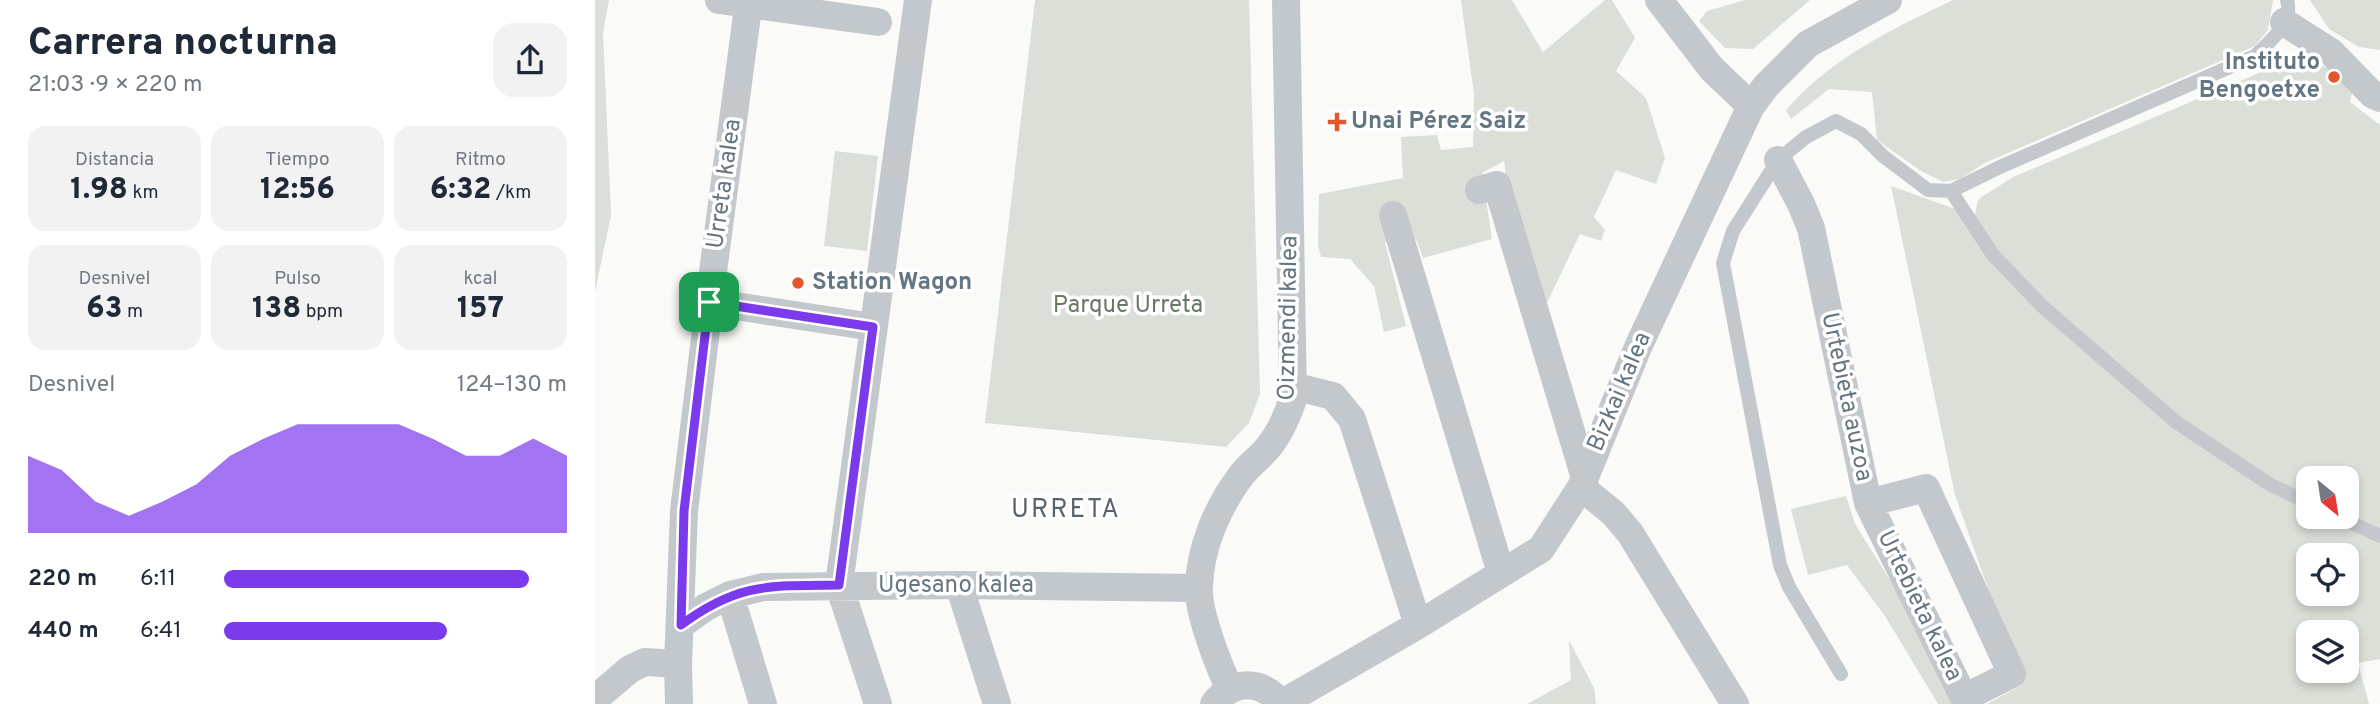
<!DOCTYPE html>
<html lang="es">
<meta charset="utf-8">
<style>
:root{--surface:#fff;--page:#f2f2f3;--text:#1f2937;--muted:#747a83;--accent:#7c3aed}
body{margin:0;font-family:Overpass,sans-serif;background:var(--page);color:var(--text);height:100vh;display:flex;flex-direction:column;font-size:26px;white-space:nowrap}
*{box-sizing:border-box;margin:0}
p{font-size:23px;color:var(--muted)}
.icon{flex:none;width:38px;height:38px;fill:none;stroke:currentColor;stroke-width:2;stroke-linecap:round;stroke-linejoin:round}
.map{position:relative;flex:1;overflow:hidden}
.drawer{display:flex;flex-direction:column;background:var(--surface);width:595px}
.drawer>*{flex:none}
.needle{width:46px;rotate:150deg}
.controls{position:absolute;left:1701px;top:466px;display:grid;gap:14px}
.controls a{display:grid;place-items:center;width:63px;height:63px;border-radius:14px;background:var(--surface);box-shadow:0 4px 10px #0003;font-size:35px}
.pin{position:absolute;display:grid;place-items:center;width:60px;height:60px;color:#fff;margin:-30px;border-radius:14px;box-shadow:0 4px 10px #0006}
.round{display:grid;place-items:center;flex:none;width:74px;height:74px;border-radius:21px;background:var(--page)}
.summary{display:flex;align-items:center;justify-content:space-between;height:119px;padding:0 28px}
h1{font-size:38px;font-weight:800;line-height:52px}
.figures{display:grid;grid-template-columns:repeat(3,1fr);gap:10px;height:119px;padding:7px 28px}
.figures div{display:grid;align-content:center;border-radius:18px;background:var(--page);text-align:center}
.figures b{font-size:30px;font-weight:800}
.figures small{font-size:19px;font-weight:400}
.figures p{font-size:19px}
.chart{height:196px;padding:14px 28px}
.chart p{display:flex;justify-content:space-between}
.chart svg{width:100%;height:126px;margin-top:7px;fill:var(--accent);opacity:.7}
ul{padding:0 28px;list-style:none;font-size:23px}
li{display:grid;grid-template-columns:112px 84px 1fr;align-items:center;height:52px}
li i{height:18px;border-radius:9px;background:var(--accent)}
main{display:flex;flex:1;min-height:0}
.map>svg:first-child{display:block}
.green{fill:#dadfd7;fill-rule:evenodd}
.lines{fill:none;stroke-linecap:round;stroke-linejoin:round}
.lane{stroke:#c3c8cc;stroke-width:14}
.street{stroke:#c3c8cc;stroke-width:28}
.route-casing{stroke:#fff;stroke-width:14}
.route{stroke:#7c3aed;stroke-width:9}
.poi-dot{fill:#e4572e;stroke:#fff;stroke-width:2.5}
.labels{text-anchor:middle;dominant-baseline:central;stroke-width:7;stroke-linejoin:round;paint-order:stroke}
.poi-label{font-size:24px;font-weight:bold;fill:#657683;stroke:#fff;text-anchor:start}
.street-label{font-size:24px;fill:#657683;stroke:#fff}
.park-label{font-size:24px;fill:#687a64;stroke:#fff}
.neighbourhood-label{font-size:26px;letter-spacing:2px;fill:#57646e;stroke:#fff}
</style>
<main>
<section class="drawer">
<div class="summary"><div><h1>Carrera nocturna</h1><p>21:03 · 9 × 220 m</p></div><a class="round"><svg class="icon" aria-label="share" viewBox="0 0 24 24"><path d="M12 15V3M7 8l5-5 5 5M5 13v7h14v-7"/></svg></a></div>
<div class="figures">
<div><p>Distancia</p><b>1.98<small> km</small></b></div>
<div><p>Tiempo</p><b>12:56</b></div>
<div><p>Ritmo</p><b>6:32<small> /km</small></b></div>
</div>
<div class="figures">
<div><p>Desnivel</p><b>63<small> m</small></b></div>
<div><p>Pulso</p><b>138<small> bpm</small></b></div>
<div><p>kcal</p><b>157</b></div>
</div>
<div class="chart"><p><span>Desnivel</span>124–130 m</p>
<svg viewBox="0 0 160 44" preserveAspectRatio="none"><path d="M0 44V17L10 22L20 33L30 38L40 33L50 27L60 17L70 11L80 6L90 6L100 6L110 6L120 11L130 17L140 17L150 11L160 17V44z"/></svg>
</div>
<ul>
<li><b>220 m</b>6:11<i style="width:89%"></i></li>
<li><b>440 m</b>6:41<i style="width:65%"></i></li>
</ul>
</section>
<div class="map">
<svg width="1785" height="704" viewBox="0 0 1785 704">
<rect width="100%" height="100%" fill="#fafaf8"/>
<!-- green -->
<path class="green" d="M0 0H14L8 33 16 215 0 292Z
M440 0H654L665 394 654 423 631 447 390 423Z
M866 0H917L948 52 1010 0H1017L1040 38 1021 71 1051 98 1070 158 1061 184 1021 170 999 217 1010 230 1006 241 985 234 947 313 913 190 909 161 887 173 897 239 828 258 821 239 790 242 811 326 789 332 779 286 755 259 726 257 723 245 724 194 808 178 806 137 842 135 846 150 878 147 879 94Z
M1150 0H1215L1158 49 1130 48 1104 21 1112 11Z
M1358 0H1678L1673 30 1660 46 1390 163 1365 179 1348 182 1326 171 1282 140 1277 92 1234 89 1196 119 1191 110C1236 58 1297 29 1358 0Z
M1715 0H1785V50L1764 47 1734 29Z
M1702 57 1736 69 1757 93 1755 102 1785 125V659L1763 663 1774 704H1392L1427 685 1360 495 1296 186 1380 216 1382 203 1385 198 1418 177ZM1713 478H1752V516H1713ZM1713 555H1752V593H1713ZM1713 632H1752V670H1713Z
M240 151 283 156 272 251 229 246Z
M1251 496 1260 524 1313 609 1365 704H1343L1290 616 1252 565 1213 575 1196 509Z
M974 640 999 688 1001 704H932L976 680Z"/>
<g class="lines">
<!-- lane -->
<path class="lane" d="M1356 191 1398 255 1447 306 1581 422 1674 484 1713 503
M1742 516 1785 536
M1246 674 1194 587 1185 565 1128 263 1138 231 1183 160 1211 137 1241 121 1266 134 1288 156 1333 190 1356 191 1405 167 1660 56C1674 42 1699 23 1692 0"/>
<!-- street -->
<path class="street" d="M124 0 283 22
M1064 0 1117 69 1156 106
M1689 22 1736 52 1778 95 1785 98
M1183 160 1206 204 1216 228 1273 503 1331 488 1417 674 1369 698 1273 503
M884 190 902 185 990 478
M798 215 906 573
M114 302 278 327
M698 386 738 396 757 419 823 625
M986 487 1018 513 1035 533 1140 704
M364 585 402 704
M135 595 168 704
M86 625 111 607 135 595 168 587 364 585 603 588
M635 689C624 667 602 610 604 587 605 548 622 508 645 477 652 467 663 459 671 450 684 435 692 417 698 399L691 0
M0 699 35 669 50 662 83 664
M84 704 83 664 89 511 119 264 154 0
M283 704 244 585 323 0
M619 704C638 679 667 679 686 704
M686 704 823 625 946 549 986 487 1043 347 1156 106 1171 86 1213 44 1293 0"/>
</g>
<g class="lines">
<defs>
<path id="route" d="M114 302 278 327 244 585C175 586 144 582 86 625L89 511Z"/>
</defs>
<!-- route casing -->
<use href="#route" class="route-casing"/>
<!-- route -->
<use href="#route" class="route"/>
</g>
<!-- markers -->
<g class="poi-dot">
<circle cx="1739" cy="77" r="7"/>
<path d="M738.5 111.5h7v7h7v7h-7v7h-7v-7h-7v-7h7z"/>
<circle cx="203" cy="283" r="7"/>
</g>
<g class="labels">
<!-- poi labels -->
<g class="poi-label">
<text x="1725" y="63" text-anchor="end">Instituto<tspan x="1725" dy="28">Bengoetxe</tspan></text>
<text x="756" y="122">Unai Pérez Saiz</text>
<text x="217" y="283">Station Wagon</text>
</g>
<!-- street labels -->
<g class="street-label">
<text transform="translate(130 184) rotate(-82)">Urreta kalea</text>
<text transform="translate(694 318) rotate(-89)">Oizmendi kalea</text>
<text transform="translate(1025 392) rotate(-67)">Bizkai kalea</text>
<text transform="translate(1251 397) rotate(78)">Urtebieta auzoa</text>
<text x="361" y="586">Ugesano kalea</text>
<text transform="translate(1324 606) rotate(64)">Urtebieta kalea</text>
</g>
<!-- park labels -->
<g class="park-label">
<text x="533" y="306">Parque Urreta</text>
</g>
<!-- neighbourhood labels -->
<g class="neighbourhood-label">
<text x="471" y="510">URRETA</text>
</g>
</g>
</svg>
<div class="controls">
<a><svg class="needle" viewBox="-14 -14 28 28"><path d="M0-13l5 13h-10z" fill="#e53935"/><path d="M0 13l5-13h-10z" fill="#747a83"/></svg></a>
<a><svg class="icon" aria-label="locate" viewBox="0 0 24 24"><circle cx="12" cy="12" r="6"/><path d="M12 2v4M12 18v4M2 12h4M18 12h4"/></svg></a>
<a><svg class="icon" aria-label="layers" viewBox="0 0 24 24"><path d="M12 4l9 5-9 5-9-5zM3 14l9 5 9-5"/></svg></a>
</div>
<div class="pin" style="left:114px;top:302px;background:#1e9e55"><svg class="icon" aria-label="arrive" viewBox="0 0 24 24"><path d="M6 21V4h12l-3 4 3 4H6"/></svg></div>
</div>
</main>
